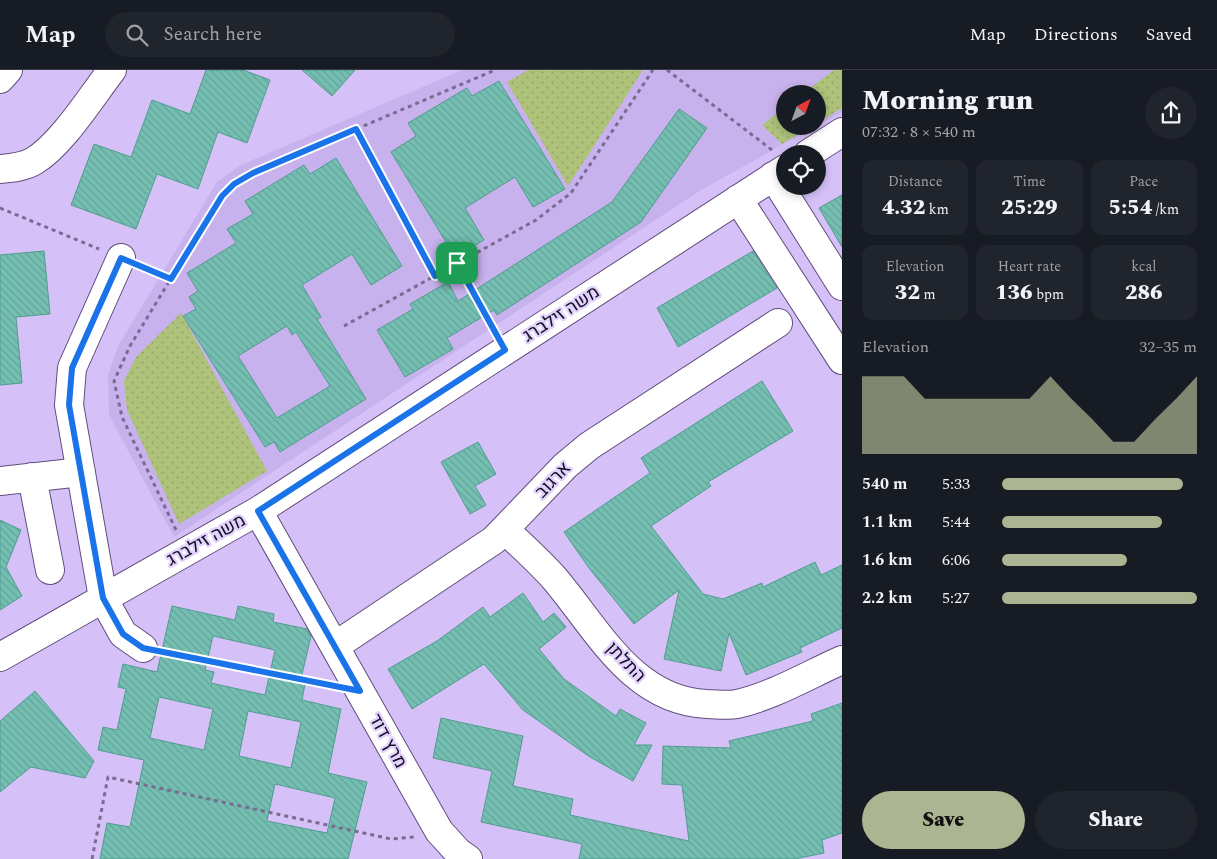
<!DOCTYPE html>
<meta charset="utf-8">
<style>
:root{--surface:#171b24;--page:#20242c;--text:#f1f3f6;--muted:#9ea1a6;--line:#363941;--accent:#acb591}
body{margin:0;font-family:Spectral,Heebo,serif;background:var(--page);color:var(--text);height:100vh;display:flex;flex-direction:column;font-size:19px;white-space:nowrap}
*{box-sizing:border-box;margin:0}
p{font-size:16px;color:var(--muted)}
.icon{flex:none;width:28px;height:28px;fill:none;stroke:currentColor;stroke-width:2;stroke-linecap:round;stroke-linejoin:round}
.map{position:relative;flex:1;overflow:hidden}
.details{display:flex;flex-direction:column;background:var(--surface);width:375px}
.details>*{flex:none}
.needle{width:32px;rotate:41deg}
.buttons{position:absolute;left:776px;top:15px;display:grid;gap:10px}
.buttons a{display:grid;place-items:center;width:50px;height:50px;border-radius:50%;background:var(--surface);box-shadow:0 2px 8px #0003;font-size:25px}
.pin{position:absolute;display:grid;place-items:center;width:42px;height:42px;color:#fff;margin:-21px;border-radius:10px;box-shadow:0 2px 8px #0006}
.round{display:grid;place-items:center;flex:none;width:52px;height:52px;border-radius:26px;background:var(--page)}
.summary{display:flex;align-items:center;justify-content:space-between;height:85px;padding:0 20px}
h1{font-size:28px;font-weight:800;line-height:38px}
.figures{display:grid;grid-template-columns:repeat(3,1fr);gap:8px;height:85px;padding:5px 20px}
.figures div{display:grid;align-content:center;border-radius:12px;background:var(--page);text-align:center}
.figures b{font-size:21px;font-weight:800}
.figures small{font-size:14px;font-weight:400}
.figures p{font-size:14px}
.chart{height:140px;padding:10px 20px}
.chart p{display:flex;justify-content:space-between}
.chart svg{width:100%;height:90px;margin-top:5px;fill:var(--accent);opacity:.7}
.action{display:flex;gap:10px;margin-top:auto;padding:10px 20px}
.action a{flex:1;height:58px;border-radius:30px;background:var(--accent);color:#111;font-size:20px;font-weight:800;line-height:58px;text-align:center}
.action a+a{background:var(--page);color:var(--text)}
ul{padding:0 20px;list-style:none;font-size:16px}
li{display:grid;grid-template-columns:80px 60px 1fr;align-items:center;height:38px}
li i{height:12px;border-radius:6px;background:var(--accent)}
header{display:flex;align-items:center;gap:30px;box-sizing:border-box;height:70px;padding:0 25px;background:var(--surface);border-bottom:1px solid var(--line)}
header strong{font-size:24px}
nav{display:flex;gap:28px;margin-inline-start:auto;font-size:18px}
.search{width:350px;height:45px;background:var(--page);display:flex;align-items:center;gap:12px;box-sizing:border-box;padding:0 18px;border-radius:28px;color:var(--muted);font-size:19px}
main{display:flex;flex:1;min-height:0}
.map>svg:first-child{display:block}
.built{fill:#c8b2ed}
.green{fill:url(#green-dots)}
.building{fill:url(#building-back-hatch);stroke:#519c8f;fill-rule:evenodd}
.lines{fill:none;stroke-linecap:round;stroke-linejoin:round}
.minor-casing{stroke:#604d7c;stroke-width:30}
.path{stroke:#796b91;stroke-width:3;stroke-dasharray:4 4;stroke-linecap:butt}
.minor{stroke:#fff;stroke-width:28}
.route-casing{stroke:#fff;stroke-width:10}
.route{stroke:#1a73e8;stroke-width:6}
.labels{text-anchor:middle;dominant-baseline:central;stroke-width:4.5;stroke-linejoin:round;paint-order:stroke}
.street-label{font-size:18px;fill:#140d1f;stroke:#e0d1fd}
</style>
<header>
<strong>Map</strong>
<div class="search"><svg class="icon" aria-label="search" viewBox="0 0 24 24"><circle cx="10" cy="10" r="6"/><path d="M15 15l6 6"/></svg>Search here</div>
<nav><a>Map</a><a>Directions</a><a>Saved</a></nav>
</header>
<main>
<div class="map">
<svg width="842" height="789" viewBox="0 0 842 789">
<defs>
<pattern id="green-dots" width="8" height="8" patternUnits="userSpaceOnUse" patternTransform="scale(1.25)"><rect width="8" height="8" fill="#aec27a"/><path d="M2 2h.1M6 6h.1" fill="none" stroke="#95a669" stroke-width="1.8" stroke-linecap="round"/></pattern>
<pattern id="building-back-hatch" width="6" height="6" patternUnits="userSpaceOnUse" patternTransform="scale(1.25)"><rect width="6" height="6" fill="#74bfb2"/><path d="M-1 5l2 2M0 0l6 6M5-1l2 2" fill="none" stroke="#64a399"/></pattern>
</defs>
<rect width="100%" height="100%" fill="#d5c1f8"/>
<!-- built -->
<path class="built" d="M462 0H842V42L818 55V24H785V56H816L701 120 174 467 109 345 108 305 118 276 217 112 241 95Z"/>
<!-- green -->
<path class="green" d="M528 0H643L568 116 507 12Z
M834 0H842V38L818 53V24H802Z
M785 37V56H812L782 74 762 55Z
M181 243 267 401 179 454 127 340 124 311 136 287Z"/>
<!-- building -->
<path class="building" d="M206 0H243L270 10 247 73 218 62 198 119 157 104 136 159 71 135 94 74 131 87 152 30 190 44Z
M302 0H355L332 26Z
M499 11 565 119 533 137 515 107 465 138 484 170 455 187 391 82 416 66 408 53 467 18 472 26Z
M679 39 707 58 641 152 497 245 494 240 447 268 453 279 405 307 377 260 413 239 410 234 448 212 458 231 612 132Z
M336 88 402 196 371 215 352 184 302 215 321 247 317 249 366 329 280 382 274 372 265 377 183 246 196 239 189 227 198 221 187 203 236 173 227 159 253 144 245 131 304 95 310 104ZM287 256 292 265 296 262 330 316 277 348 238 286Z
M842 125V177L819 138Z
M44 181 50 244 16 247 22 313 0 315V185Z
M753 181 777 218 678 277 657 238Z
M762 311 793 361 708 412 711 416 651 456 703 524 723 529 762 513 763 517 815 492 821 505 842 495V558L800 578 802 582 746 605 729 563 721 601 664 589 679 520 634 554 589 498 564 462 650 403 641 388Z
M478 372 496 404 475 416 486 435 470 444 441 392Z
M0 450 21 460 6 497 22 526 0 540Z
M523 523 543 552 554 543 566 557 539 579 564 609 616 646 620 639 646 653 634 675H652L633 711 590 687 523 640 484 594 412 639 388 599 437 571 483 537 490 547Z
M172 536 235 550 238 536 274 544 273 552 307 559 311 566 300 613 305 614 302 630 341 639 328 703 367 712 348 789H100L107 753 130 757 144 690 98 680 103 657 117 660 126 619 118 617 123 594 157 602ZM213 566 275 580 265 625 211 613 214 602 205 600ZM159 627 213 639 204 680 150 668ZM248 641 301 652 291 698 239 686ZM275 714 335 728 327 763 267 751Z
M35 621 94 691 85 708 31 697 0 722V651Z
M842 633V763L822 770 824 783 795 789H579L582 774 481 752 492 701 433 688 441 648 523 666 513 716 573 729 570 745 689 771 682 715 662 714 663 676 731 678 729 671 813 651 811 644Z"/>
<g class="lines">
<defs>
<path id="minor" d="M0 9 8 0
M808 84 842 62
M0 99C11 98 24 97 34 91 62 74 91 27 112 0
M773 106 842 216
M738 129 842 290
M121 188 72 298 69 335 103 528 123 564 143 578
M32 407 50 500
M0 411 81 402
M258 441 439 761 458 782 468 789
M505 460C522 476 539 491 554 508 597 558 632 631 707 634 716 634 727 636 737 634 773 626 808 605 842 590
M335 576 494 470 565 396 589 376 778 253
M0 587 258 441 785 99"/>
</defs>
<!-- minor casing -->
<use href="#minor" class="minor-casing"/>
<!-- path -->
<path class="path" d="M667 0 772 80
M355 59 435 205
M0 138 99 179
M457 193 494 261
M142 197 171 209
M344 256 536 150 571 123 653 0
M176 460 122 347 114 311 130 276 221 126 234 114 253 103 495 0
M166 583 329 615
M92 789 108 707 391 769 414 767"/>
<!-- minor -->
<use href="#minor" class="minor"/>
</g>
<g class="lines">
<defs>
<path id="route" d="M356 59 435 206 457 193 505 280 258 441 360 621 143 578 123 564 103 528 69 335 72 298 121 188 171 209 222 126 234 114 253 103Z"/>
</defs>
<!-- route casing -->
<use href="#route" class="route-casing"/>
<!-- route -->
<use href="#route" class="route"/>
</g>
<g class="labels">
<!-- street labels -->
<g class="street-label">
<text transform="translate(561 244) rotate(-33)">משה זילברג</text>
<text transform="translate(553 410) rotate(-46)">ארגוב</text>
<text transform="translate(206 470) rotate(-29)">משה זילברג</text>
<text transform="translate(626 592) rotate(46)">התלתן</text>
<text transform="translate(388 671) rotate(61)">מרץ דוד</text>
</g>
</g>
</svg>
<div class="buttons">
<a><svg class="needle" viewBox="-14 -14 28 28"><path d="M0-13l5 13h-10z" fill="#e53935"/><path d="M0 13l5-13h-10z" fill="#9ea1a6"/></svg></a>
<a><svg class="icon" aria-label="locate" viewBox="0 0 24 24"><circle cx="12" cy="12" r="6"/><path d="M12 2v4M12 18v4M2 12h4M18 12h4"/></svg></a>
</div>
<div class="pin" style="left:457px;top:193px;background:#1e9e55"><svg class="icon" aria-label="arrive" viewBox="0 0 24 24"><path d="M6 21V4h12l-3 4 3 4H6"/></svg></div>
</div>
<section class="details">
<div class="summary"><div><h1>Morning run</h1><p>07:32 · 8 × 540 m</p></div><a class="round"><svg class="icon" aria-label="share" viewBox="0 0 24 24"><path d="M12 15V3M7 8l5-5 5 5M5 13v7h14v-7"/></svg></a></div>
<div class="figures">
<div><p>Distance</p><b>4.32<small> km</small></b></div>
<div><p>Time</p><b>25:29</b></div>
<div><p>Pace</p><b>5:54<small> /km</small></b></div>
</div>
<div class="figures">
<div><p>Elevation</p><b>32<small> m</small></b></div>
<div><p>Heart rate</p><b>136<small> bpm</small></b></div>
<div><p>kcal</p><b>286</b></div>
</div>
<div class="chart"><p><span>Elevation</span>32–35 m</p>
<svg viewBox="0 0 160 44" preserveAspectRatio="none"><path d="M0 44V6L10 6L20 6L30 17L40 17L50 17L60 17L70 17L80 17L90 6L100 17L110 27L120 38L130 38L140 27L150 17L160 6V44z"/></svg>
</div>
<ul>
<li><b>540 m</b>5:33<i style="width:93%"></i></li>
<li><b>1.1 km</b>5:44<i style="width:82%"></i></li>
<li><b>1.6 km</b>6:06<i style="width:64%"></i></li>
<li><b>2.2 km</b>5:27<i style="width:100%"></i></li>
</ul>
<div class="action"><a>Save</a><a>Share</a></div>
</section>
</main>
